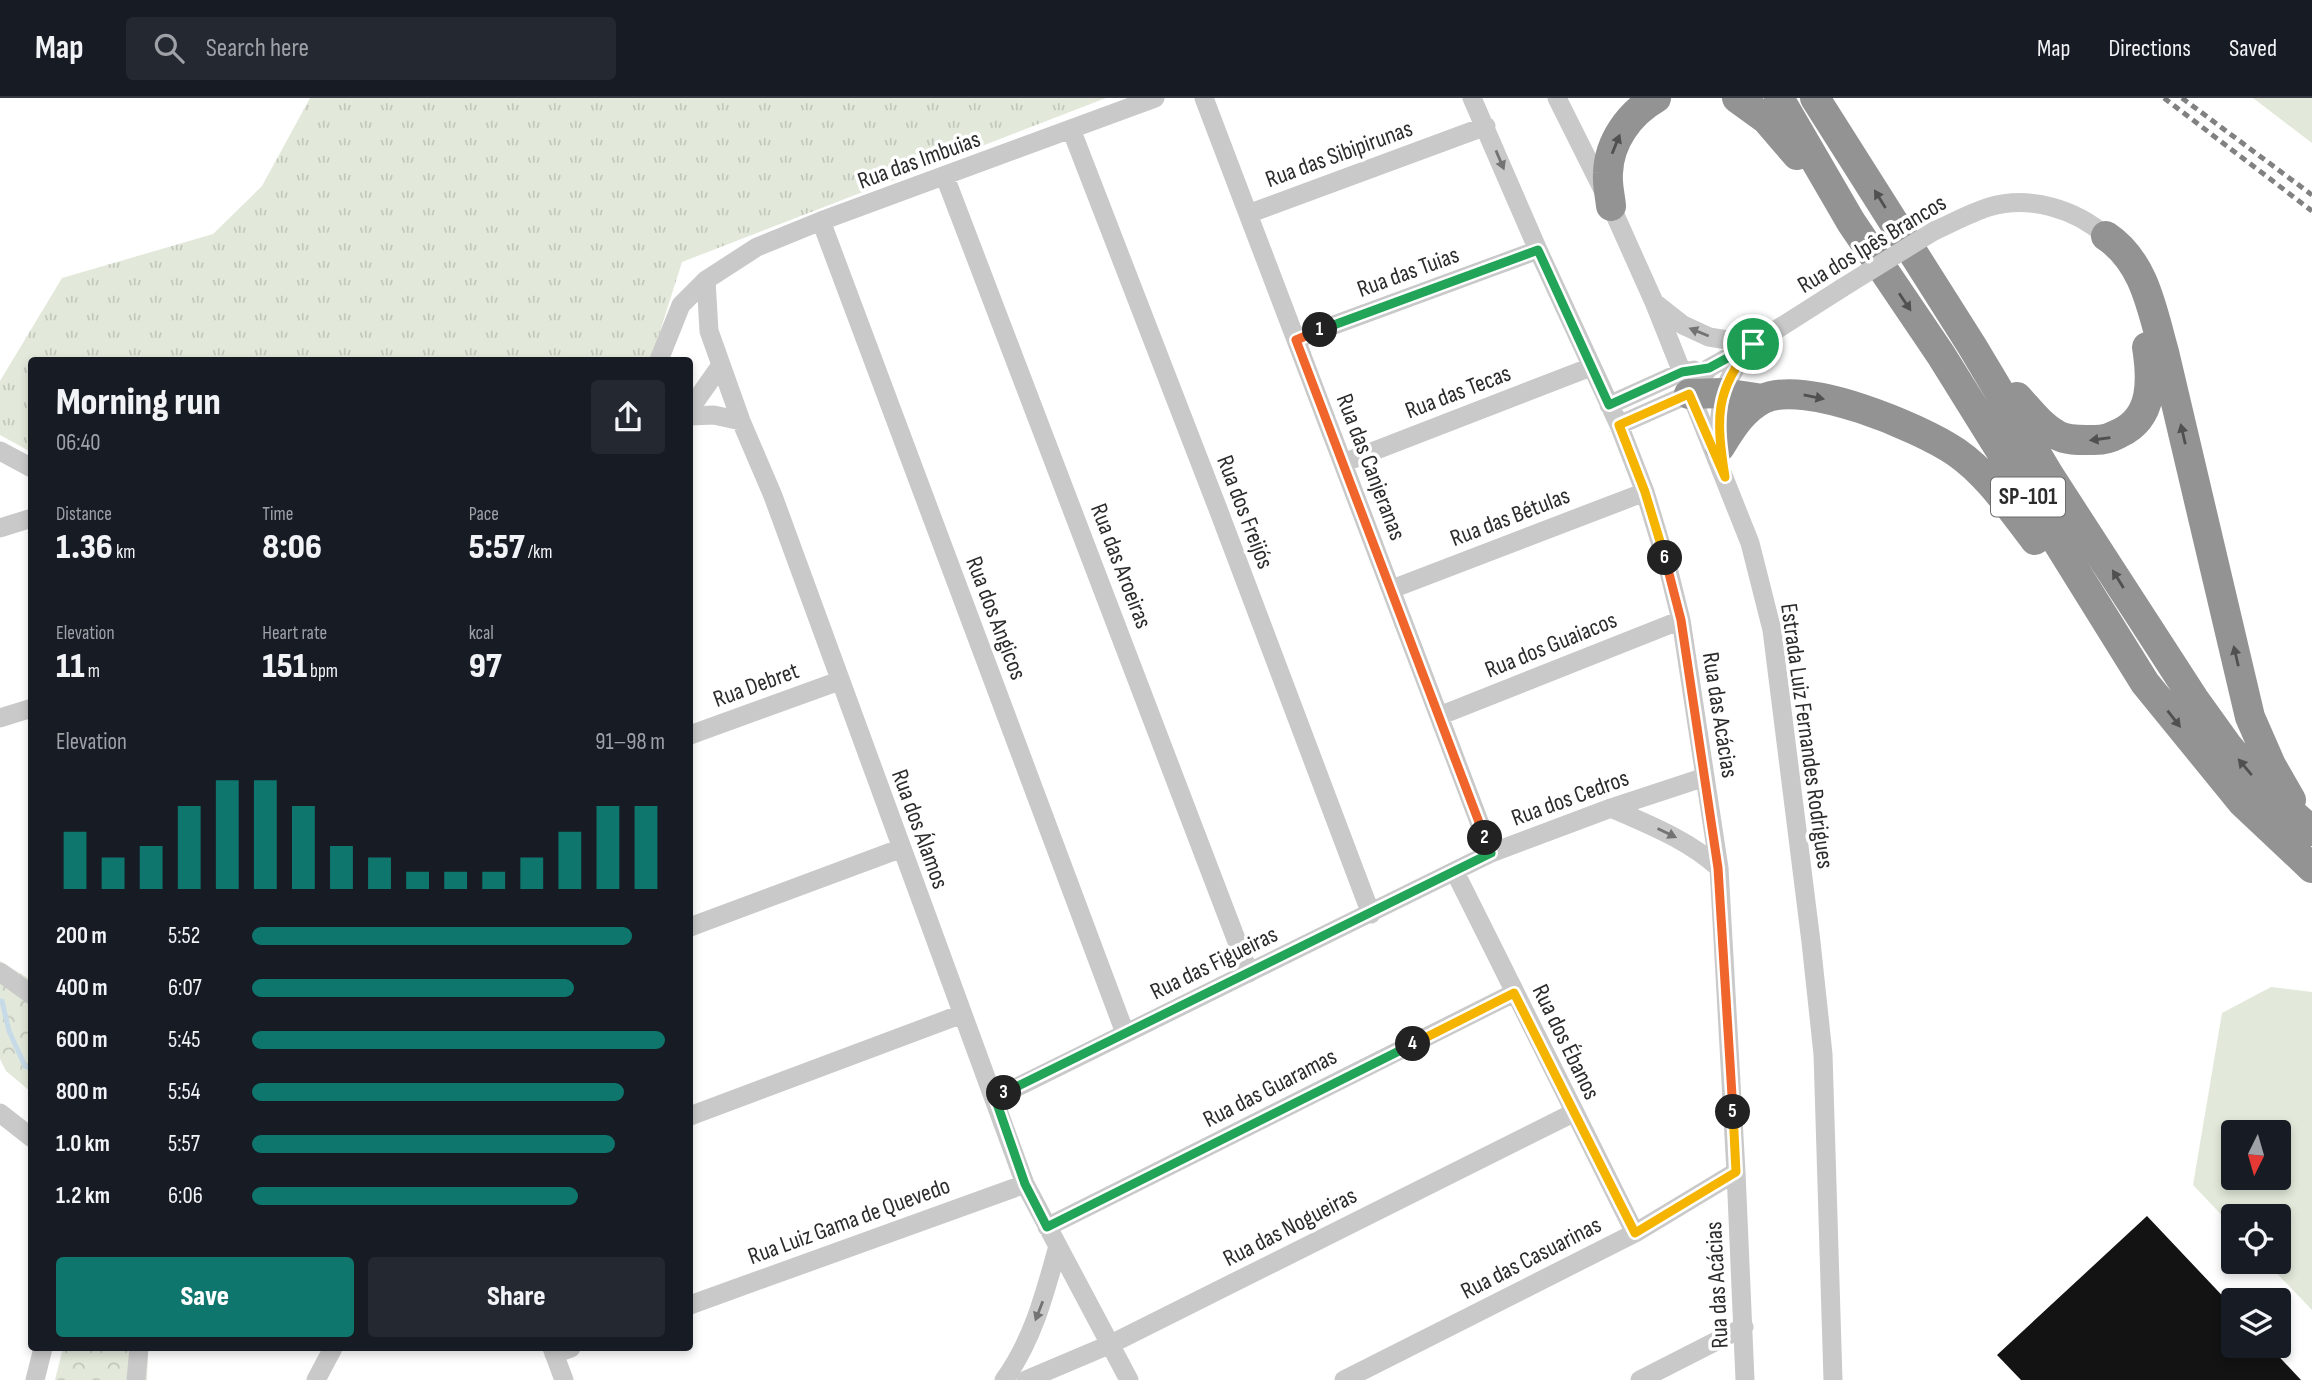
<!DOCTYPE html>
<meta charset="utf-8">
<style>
:root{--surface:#171b24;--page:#242831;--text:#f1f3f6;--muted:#9ea1a6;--line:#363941;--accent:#0f766e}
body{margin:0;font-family:"Sofia Sans Condensed",sans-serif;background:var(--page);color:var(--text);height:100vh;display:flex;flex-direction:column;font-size:26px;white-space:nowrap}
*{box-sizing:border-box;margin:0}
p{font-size:23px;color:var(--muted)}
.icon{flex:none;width:38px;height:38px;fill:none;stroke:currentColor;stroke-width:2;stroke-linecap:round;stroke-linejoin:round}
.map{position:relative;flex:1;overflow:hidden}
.details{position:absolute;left:28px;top:259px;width:665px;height:994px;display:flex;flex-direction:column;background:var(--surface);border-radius:7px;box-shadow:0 4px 10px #0003}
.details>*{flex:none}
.needle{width:46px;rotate:185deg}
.tools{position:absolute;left:2221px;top:1022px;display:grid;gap:14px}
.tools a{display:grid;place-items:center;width:70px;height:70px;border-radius:7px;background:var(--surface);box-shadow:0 4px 10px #0003;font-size:35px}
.pin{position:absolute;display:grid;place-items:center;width:60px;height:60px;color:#fff;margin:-30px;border:4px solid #fff;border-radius:50%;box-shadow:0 2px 7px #0007}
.km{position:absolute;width:35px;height:35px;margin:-18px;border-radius:50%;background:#222;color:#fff;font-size:19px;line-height:35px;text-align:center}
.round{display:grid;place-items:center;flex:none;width:74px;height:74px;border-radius:7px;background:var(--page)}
.head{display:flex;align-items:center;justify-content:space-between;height:119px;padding:0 28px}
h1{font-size:38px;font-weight:800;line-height:52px}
.stats{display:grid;grid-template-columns:repeat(3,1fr);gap:10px;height:119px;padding:7px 28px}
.stats div{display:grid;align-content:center}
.stats b{font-size:35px;font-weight:800}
.stats small{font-size:19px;font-weight:400}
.stats p{font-size:19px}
.chart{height:196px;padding:14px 28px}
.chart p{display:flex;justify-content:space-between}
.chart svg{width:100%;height:126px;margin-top:7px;stroke:var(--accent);stroke-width:6}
.action{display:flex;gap:14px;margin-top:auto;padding:14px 28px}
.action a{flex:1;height:80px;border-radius:7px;background:var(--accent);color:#fff;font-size:28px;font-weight:800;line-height:80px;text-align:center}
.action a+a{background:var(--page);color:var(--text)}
ul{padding:0 28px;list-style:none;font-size:23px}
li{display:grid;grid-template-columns:112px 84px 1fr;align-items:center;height:52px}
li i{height:18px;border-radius:9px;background:var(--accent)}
header{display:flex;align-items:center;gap:42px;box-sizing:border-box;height:98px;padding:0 35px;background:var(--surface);border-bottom:2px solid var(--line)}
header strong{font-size:33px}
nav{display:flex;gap:38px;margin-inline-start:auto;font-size:24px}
.search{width:490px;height:63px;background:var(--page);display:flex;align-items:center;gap:18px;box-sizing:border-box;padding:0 24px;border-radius:7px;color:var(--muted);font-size:26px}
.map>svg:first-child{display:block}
.grass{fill:#e2e9da;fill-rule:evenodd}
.forest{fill:url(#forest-crowns)}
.park{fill:url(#park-tufts)}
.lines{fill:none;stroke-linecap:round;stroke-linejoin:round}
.stream{stroke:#c7dae8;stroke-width:5}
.building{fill:#131313}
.minor{stroke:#c9c9c9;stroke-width:19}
.highway{stroke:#939393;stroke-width:30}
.rail{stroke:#818181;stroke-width:5;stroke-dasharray:7 5;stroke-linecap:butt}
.minor-bridge{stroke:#c9c9c9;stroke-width:19}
.oneway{fill:#505050}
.oneway2{fill:#737373}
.split-1-casing{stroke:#fff;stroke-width:14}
.split-2-casing{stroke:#fff;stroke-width:14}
.split-3-casing{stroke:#fff;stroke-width:14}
.split-4-casing{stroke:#fff;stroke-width:14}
.split-5-casing{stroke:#fff;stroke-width:14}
.split-6-casing{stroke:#fff;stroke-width:14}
.split-7-casing{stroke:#fff;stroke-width:14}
.split-1{stroke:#22a559;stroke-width:9}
.split-2{stroke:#f0652b;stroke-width:9}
.split-3{stroke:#22a559;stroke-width:9}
.split-4{stroke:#22a559;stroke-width:9}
.split-5{stroke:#f5b400;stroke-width:9}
.split-6{stroke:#f0652b;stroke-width:9}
.split-7{stroke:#f5b400;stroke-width:9}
.labels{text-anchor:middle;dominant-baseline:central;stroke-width:7;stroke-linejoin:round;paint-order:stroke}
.shield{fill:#fff;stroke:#6b6b6b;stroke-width:2}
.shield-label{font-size:23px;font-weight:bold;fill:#2c2c2c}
.street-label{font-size:24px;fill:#2c2c2c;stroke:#fff}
</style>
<header>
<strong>Map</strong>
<div class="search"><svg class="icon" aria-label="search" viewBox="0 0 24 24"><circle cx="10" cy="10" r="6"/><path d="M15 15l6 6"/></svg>Search here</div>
<nav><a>Map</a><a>Directions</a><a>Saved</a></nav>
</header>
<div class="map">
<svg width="2312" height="1282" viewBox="0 0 2312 1282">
<defs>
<pattern id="forest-crowns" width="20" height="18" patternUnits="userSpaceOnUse" patternTransform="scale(1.75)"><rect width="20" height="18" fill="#e2e9da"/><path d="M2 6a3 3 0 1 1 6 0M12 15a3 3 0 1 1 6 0" fill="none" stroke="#c2c8bb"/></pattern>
<pattern id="park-tufts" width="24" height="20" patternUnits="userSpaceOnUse" patternTransform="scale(1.75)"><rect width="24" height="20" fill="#e2e9da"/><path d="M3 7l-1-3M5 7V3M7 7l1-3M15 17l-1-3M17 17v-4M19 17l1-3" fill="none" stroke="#c2c8bb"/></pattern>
</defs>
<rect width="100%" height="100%" fill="#fff"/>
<!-- grass -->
<path class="grass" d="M2253 0H2312V45Z
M2271 889 2312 894V1212L2266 1164H2278V1118H2233V1129L2193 1087 2222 915ZM2233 1034H2278V1080H2233Z"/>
<!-- forest -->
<path class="forest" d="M0 863 31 882V994L6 973 0 961Z
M63 1250H148L147 1282H55Z"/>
<!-- park -->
<path class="park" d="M310 0H1106L682 164 651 262H32L31 354 0 337V283L62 180 213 136 262 88Z"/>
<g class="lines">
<!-- stream -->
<path class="stream" d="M0 903H2L9 933 25 968 32 971"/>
</g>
<!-- building -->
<path class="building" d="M2147 1118 2233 1209V1248H2269L2301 1282H2021L1997 1257Z"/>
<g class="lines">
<!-- minor -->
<path class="minor" d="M1204 0 1491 755
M1472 0 1538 152 1619 327 1645 394 1668 470 1681 522 1719 770 1736 1074 1745 1282
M1557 0 1611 108 1654 204 1750 445 1772 532 1811 844 1823 956 1833 1282
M1071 31 1218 411 1371 816
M945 79 1249 875
M1248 116 1486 28
M821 123 1125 935
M1934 133C1952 125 1970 115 1989 109 2030 97 2075 111 2106 138
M706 182 709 233 741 323 773 398 1025 1086 1129 1282
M1655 205 1683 227 1709 239 1753 246C1725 279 1717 302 1720 346
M1296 241 1538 152
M659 262 681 207 706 182 757 149 821 123 1155 0
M1609 307 1682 274 1694 272
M690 311 721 267
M690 318 714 317 741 323
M1619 327 1689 296 1709 270 1768 237 1842 190
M0 353 32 370
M1343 365 1591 269
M0 430 32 420
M1392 491 1645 394
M1439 618 1681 522
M0 620 32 610
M690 637 839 583
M1611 710C1649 727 1687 741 1719 770
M1455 774 1635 1135
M690 829 902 750
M0 874 32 897
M995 1000 1491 755 1611 710 1705 679
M0 1015 32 1040
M690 1018 962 916
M1047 1129 1514 895
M690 1207 1025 1086
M552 1250 564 1282
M554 1256 571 1250
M35 1282 43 1250
M136 1282 139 1250
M316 1282 333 1250
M1004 1282C1033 1242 1045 1195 1058 1148
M1026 1282 1111 1246 1573 1015
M1344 1282 1635 1135 1736 1074
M1640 1282 1744 1229"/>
<!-- highway -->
<path class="highway" d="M1737 0 1766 21 1797 57
M1779 0 1851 124 1941 257 2145 585 2242 704 2312 770
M1815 0 1972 248 2049 377 2194 601 2227 647 2261 688 2312 733
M1611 108C1610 97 1607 86 1608 75 1609 43 1630 15 1656 0
M2106 138C2145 164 2152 212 2164 254L2250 619 2271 667 2291 702
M1689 296 1723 295 1763 301
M2017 299C2030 313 2040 327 2057 337 2067 343 2082 342 2094 342 2105 342 2110 340 2120 335 2154 319 2152 281 2147 249
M1720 349C1731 331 1743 311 1763 301 1805 281 1919 329 1956 354 1988 376 2011 411 2035 442"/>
<!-- rail -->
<path class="rail" d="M2164 0 2312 113
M2182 0 2312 97"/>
<!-- minor-bridge -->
<path class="minor-bridge" d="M1842 190 1934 133"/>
</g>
<!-- one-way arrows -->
<defs><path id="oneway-solid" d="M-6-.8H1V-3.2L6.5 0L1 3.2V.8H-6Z" transform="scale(1.75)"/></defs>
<g class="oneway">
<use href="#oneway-solid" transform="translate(1616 46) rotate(-68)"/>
<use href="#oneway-solid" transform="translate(1880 101) rotate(-122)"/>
<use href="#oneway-solid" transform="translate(1905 204) rotate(56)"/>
<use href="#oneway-solid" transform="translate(1814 299) rotate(11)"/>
<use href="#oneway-solid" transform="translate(2183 336) rotate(-103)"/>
<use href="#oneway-solid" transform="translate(2100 341) rotate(172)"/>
<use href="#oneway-solid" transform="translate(2118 481) rotate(-122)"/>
<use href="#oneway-solid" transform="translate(2236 558) rotate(-103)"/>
<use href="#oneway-solid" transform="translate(2174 621) rotate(52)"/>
<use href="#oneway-solid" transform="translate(2245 669) rotate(-130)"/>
</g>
<g class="oneway2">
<use href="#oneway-solid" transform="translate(1500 62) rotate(67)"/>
<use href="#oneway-solid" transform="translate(1699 234) rotate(-158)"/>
<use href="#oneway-solid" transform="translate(1667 735) rotate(26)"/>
<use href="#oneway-solid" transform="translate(1039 1213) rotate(111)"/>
</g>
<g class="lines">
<defs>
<path id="split-1" d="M1320 232 1538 152 1609 307 1682 274 1709 270 1753 246"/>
<path id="split-2" d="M1320 232 1296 242 1485 740"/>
<path id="split-3" d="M1004 995 1491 755 1485 740"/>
<path id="split-4" d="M1004 995 995 1000 1025 1086 1047 1129 1413 946"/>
<path id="split-5" d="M1413 946 1514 895 1635 1135 1736 1074 1733 1014"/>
<path id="split-6" d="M1665 460 1681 522 1718 770 1733 1014"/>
<path id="split-7" d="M1665 460 1645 394 1619 327 1689 296 1725 379C1716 321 1714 292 1753 246"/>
</defs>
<!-- split-1 casing -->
<use href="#split-1" class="split-1-casing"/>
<!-- split-2 casing -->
<use href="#split-2" class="split-2-casing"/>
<!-- split-3 casing -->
<use href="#split-3" class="split-3-casing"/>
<!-- split-4 casing -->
<use href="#split-4" class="split-4-casing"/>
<!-- split-5 casing -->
<use href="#split-5" class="split-5-casing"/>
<!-- split-6 casing -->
<use href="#split-6" class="split-6-casing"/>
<!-- split-7 casing -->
<use href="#split-7" class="split-7-casing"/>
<!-- split-1 -->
<use href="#split-1" class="split-1"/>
<!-- split-2 -->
<use href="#split-2" class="split-2"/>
<!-- split-3 -->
<use href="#split-3" class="split-3"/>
<!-- split-4 -->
<use href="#split-4" class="split-4"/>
<!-- split-5 -->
<use href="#split-5" class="split-5"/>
<!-- split-6 -->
<use href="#split-6" class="split-6"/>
<!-- split-7 -->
<use href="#split-7" class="split-7"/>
</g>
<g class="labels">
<!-- shield labels -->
<rect class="shield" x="1991" y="379.5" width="74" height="39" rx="5"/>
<g class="shield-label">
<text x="2028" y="399">SP-101</text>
</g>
<!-- street labels -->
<g class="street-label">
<text transform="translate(1339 56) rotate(-20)">Rua das Sibipirunas</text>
<text transform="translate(919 62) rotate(-20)">Rua das Imbuias</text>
<text transform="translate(1872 146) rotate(-31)">Rua dos Ipês Brancos</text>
<text transform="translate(1408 174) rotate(-20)">Rua das Tuias</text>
<text transform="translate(1458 294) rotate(-21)">Rua das Tecas</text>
<text transform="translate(1371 369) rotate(69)">Rua das Canjeranas</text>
<text transform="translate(1245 414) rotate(69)">Rua dos Freijós</text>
<text transform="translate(1510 419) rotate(-21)">Rua das Bétulas</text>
<text transform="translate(1121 468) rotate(69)">Rua das Aroeiras</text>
<text transform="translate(996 520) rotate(69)">Rua dos Angicos</text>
<text transform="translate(1551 547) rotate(-22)">Rua dos Guaiacos</text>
<text transform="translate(756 587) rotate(-20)">Rua Debret</text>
<text transform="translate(1720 617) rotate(81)">Rua das Acácias</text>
<text transform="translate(1807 638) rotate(82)">Estrada Luiz Fernandes Rodrigues</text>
<text transform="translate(1570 700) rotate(-20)">Rua dos Cedros</text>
<text transform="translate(920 731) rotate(70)">Rua dos Álamos</text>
<text transform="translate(1214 865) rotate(-26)">Rua das Figueiras</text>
<text transform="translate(1566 944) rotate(64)">Rua dos Ébanos</text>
<text transform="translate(1270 990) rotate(-27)">Rua das Guaramas</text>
<text transform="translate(849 1123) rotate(-20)">Rua Luiz Gama de Quevedo</text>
<text transform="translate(1290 1129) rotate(-27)">Rua das Nogueiras</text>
<text transform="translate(1531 1160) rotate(-27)">Rua das Casuarinas</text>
<text transform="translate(1717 1187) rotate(-93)">Rua das Acácias</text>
</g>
</g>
</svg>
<div class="tools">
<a><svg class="needle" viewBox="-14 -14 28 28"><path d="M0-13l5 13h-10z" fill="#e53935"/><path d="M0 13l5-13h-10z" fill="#9ea1a6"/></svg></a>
<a><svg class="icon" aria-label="locate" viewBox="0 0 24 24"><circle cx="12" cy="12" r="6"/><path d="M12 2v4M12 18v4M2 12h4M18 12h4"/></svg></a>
<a><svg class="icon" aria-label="layers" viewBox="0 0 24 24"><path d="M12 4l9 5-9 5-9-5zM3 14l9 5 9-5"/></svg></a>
</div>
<div class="pin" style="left:1753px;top:246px;background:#1e9e55"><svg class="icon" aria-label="arrive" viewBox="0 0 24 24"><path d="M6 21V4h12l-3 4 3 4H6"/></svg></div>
<b class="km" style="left:1320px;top:232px">1</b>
<b class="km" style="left:1485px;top:740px">2</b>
<b class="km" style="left:1004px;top:995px">3</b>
<b class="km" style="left:1413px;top:946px">4</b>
<b class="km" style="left:1733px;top:1014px">5</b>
<b class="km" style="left:1665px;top:460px">6</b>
<section class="details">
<div class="head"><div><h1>Morning run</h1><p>06:40</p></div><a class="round"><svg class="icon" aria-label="share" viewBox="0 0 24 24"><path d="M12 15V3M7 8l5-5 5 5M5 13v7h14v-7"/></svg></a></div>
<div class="stats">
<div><p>Distance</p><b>1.36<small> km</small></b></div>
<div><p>Time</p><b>8:06</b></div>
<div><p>Pace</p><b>5:57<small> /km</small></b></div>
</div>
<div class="stats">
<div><p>Elevation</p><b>11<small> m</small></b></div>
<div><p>Heart rate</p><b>151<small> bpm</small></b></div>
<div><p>kcal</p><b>97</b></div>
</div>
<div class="chart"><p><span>Elevation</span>91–98 m</p>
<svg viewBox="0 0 160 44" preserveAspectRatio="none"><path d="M5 44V24M15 44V33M25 44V29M35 44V15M45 44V6M55 44V6M65 44V15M75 44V29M85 44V33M95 44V38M105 44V38M115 44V38M125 44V33M135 44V24M145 44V15M155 44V15"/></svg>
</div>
<ul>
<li><b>200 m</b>5:52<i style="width:92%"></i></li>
<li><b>400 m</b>6:07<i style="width:78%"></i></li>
<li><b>600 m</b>5:45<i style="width:100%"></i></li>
<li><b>800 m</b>5:54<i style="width:90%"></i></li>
<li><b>1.0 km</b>5:57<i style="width:88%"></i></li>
<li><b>1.2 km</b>6:06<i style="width:79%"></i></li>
</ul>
<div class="action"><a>Save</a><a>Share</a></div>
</section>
</div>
